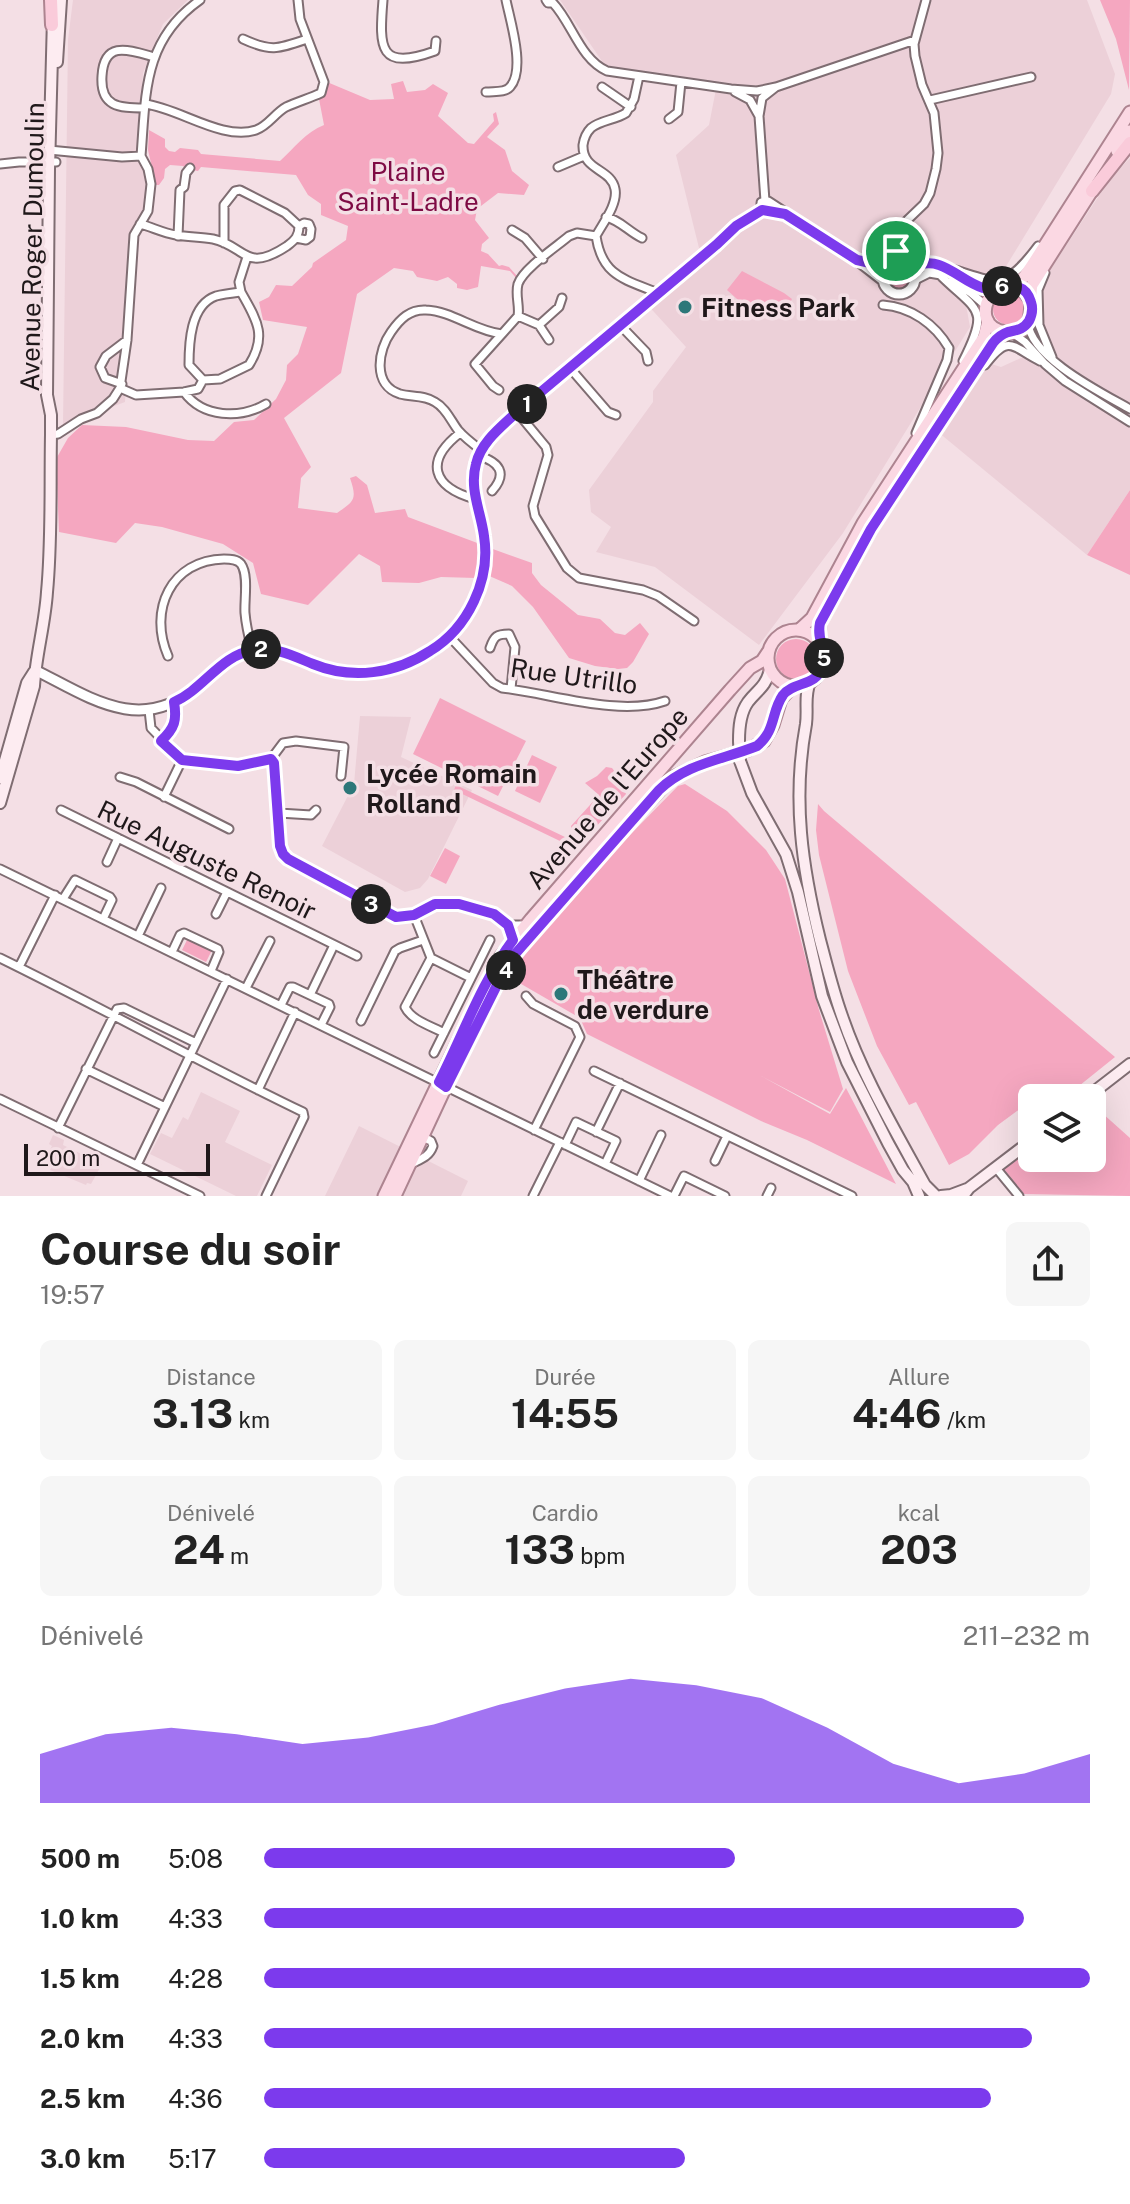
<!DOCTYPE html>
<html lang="fr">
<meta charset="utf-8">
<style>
:root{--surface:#fff;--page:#f6f6f6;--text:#222;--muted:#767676;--accent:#7c3aed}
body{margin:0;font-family:"Public Sans",sans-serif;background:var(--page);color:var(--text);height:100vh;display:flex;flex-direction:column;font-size:30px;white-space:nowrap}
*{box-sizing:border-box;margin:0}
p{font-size:26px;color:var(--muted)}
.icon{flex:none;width:44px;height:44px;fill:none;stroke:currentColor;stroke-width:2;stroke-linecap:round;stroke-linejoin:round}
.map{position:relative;height:1196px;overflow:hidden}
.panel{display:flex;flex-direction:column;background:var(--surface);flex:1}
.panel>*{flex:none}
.buttons{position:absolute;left:1018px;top:1084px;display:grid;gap:16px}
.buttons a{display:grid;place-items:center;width:88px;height:88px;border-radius:12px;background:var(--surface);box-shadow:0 8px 32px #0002;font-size:40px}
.scale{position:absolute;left:24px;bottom:20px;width:186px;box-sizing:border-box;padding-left:8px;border:4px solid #1f181a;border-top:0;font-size:22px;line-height:28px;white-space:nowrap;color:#1f181a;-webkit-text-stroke:6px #f4dfe5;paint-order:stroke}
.pin{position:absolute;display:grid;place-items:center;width:68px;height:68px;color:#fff;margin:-34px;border:4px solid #fff;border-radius:50%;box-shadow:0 2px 8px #0007}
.km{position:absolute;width:40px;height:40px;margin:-20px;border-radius:50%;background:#222;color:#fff;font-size:22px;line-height:40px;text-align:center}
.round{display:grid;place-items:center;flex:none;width:84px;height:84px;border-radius:12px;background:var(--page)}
.summary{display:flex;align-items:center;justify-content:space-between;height:136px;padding:0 40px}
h1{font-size:44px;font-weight:700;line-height:60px}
.metrics{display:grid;grid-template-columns:repeat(3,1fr);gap:12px;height:136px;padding:8px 40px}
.metrics div{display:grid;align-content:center;border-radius:12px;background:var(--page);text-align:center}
.metrics b{font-size:40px;font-weight:700}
.metrics small{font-size:22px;font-weight:400}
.metrics p{font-size:22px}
.chart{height:224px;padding:16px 40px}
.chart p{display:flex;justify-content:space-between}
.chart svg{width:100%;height:144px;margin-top:8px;fill:var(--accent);opacity:.7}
ul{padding:0 40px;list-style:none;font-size:26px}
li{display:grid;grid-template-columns:128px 96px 1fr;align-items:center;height:60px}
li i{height:20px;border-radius:10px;background:var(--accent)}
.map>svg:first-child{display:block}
.built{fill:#ecd0d8}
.green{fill:#f5a7c0}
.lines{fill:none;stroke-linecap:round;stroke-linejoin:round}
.minor-casing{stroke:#7f6d72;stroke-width:11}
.tertiary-casing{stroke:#7f6d72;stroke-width:13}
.secondary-casing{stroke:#7f6d72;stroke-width:14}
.primary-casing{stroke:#ad8490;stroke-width:15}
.trunk-casing{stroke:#ad8490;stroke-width:16}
.minor{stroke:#fff;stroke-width:7}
.tertiary{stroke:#fff;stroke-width:9}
.secondary{stroke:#fdecf1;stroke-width:10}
.primary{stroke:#fbd8e3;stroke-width:11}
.trunk{stroke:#facbda;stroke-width:12}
.secondary-bridge-casing{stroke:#7f6d72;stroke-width:14;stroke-linecap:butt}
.secondary-bridge{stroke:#fdecf1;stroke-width:10}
.route-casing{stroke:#fff;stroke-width:16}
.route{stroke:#7c3aed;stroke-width:10}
.poi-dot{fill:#2d7779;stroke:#f4dfe5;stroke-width:3}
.labels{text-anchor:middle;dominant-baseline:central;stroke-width:7;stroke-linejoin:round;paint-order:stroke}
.park-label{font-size:26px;fill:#7e0b44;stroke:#f4dfe5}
.street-label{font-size:26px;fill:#1f181a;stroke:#f4dfe5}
.poi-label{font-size:26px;font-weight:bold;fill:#1f181a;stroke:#f4dfe5;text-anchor:start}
</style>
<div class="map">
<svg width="1130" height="1196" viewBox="0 0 1130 1196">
<rect width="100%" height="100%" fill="#f4dfe5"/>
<!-- built -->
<path class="built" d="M73 0H188L163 24 143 73 138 154 146 174V201L142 217 130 241 125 402 63 425 68 40Z
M560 0H1087L1115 74 1111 94 1005 268 989 273 966 305 970 327 843 533 759 645 655 567 596 552 611 527 591 512 589 490 653 402V391L686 347 644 301 700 252 676 155 709 125 717 84 606 67Z
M1130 158V490L1087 555 938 432 988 363 1001 367 1052 344 1042 324 1041 291 1050 270 1110 179Z
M360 716 411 717 401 757 472 790 428 879 420 888 405 892 322 846 354 784Z
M201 1092 240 1111 225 1142 272 1165 257 1196H236L150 1154 161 1133 172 1138 183 1117 188 1120Z
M359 1126 468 1181 461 1196H325Z
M53 1135 64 1140 63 1145 102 1164 91 1184 87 1183 86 1185 50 1170 55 1159 47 1155 52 1146 49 1144Z"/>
<!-- green -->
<path class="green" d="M1100 0H1130L1129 90 1116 39Z
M403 81 407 92 425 90 433 84 448 93 438 116 468 143 474 144 494 121 493 114 496 112 499 124 487 137 505 150 512 171 529 185 524 195 498 193 477 209 475 220 489 238 482 244 481 251 488 254 499 266 502 265 509 267 517 276 519 275 517 279 510 271 481 266 478 287 467 290 457 288V284L448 277 437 281 417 277 413 271 394 268 357 294 341 373 284 418 311 467 301 478 298 508 337 513C355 501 357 499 350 478L356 476 367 485 375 513 405 509 408 517 480 544 476 578 441 577 419 583 382 582 380 566 359 554 308 605 261 594 253 563 223 544 162 527 135 523 116 543 59 532 56 459 68 438 82 425 126 427 188 440 214 441 234 422 254 420 276 399 286 380 287 365 298 354 307 327 263 320 259 302 269 297 276 285 292 286 312 267 313 263 346 240 348 226 321 215V204L308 195 296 175 201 167 198 171 186 169 183 166 170 165 165 169 164 178 159 185H156L148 150 149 130 165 139V147L169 151 175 152 180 148 198 150 201 154 280 161C294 148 306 132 324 125L319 99 326 93 327 82 370 100 394 99 391 84Z
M888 277a11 11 0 1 1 22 0a11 11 0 1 1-22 0Z
M742 271 784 293 792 299 783 315 770 319 746 307 727 290Z
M993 309a16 16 0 1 1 32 0a16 16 0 1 1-32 0Z
M1130 490V575L1087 555Z
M490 548 532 563V573L541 585 578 615 600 619 615 633 625 635 640 623 649 634 633 662 627 668 618 669 595 666 569 658 533 607 512 586 487 575Z
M776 659a20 20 0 1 1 40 0a20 20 0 1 1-40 0Z
M440 698 526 741 498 796 413 754Z
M532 755 557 767 540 803 515 791Z
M606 767 612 768 619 777 626 794 583 841 572 832 571 826 599 795 585 783 597 776Z
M685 784 727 811 766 850 785 879 819 1010 843 1089 830 1112 761 1076 830 1114 846 1088 896 1184 807 1140 761 1121 587 1034 580 1018 509 977 530 948 623 842 678 786Z
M456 785 565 837 562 842 454 790Z
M818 804 824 811 1115 1057 1064 1098H1032V1112L1025 1105 998 1125 969 1154 949 1165 916 1102 909 1105 877 1046 848 971 819 855 816 830Z
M445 848 460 856 446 884 430 876Z
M188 938 212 950 206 962 182 950Z
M1092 1104 1130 1138V1196L1024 1194 1004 1169 1032 1148V1158H1092Z"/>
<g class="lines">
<defs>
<path id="minor" d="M383 0C379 49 379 71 435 51L436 41
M546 0 548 3H553C572 23 580 59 607 71L731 89 757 91 776 87
M243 39C271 52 278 49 307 39
M602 87 631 107
M486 92C494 91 505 93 510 87 526 70 510 20 506 0
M735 92 750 100 759 116 765 201
M930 100 1031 77
M145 104C179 108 222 141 256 130 268 126 275 113 286 107 297 102 310 98 321 93L324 82 300 19 298 0
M144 108C119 108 100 107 102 76 104 40 129 50 154 57
M759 116 762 98 776 87 915 40
M669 119 678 112 681 82
M49 150 122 157 141 156
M141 156C146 93 143 40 200 0
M0 164 19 162H56
M558 167 584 156
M606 217C620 220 629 232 642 238
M140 224C152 227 163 233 176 235 188 237 201 237 213 239 246 246 245 274 287 246 295 240 299 236 299 226L285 213 240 190 235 191 224 205V243
M512 230 525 238 543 259
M178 236 180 190 184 187 186 173 190 168
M596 236C603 223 618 204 615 189 611 168 582 171 583 145 584 138 586 133 591 128 601 120 615 120 626 113L634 99 639 76
M596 236C602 276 624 279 658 293
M296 238 306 240 310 237 311 229 309 224 304 223 299 226
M896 251 904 263
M892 264 896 251 895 238 898 229 924 204 930 193 936 169 938 153 934 113 922 85 915 56 914 44 926 0
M909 266C917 265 926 262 934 263 935 263 945 267 946 267 996 282 1003 293 1038 246
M1045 273 1038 290 1039 325 1052 357
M939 274C977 312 991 306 963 361
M955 274 981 287 995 289
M915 280 929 273 941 275
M952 281 971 293 985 305
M883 305C911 307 935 324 949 348L947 360 916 433
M518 316 539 325 559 307 562 298
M1028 323C1031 358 1102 393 1130 409
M539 325 549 340
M620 325 646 352 648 361
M1011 332 1025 342 1045 364 1065 381 1130 422
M985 365C1009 333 1012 347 1040 361
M570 368 608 412 616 415
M203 380 189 365C189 344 190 305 216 296 224 294 233 293 241 292L239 282 247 257
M122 384 105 378 100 367 106 356 127 340
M120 388 136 395 184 392 198 389 203 380 220 379 249 365C268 335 256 319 241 292
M499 390 493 386 475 364 502 334
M184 392C203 418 240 419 266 404
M517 412 546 447 548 455 533 506 535 516 567 568 579 578 643 590 658 596 694 621
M460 433C424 461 432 487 475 499
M51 435 58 434 81 419 97 413 113 399 120 388 127 340 134 235 148 211 151 184 148 169 141 156
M481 450C473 444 465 438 458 430 451 421 446 408 435 402 425 395 411 397 400 394 372 385 378 350 391 332 400 319 410 309 426 310 452 311 475 331 502 334L518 316C520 306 515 295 518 284 523 269 556 247 569 236L577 233 596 236
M479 456C499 462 508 473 492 491
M449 636 493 683 502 688C549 693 619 717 665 701
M490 648C494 636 497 634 509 634L515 647 511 689
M168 656C148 610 171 560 224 559 230 559 237 559 241 564 249 575 244 601 245 613 246 626 249 638 252 650
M149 710 151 728 182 760 248 765 271 759 283 743 296 741 344 747 341 776
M161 741C175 728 177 720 174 702
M271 759 274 763 276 775 280 846 283 854 294 863 396 917 414 915 435 904 449 903 489 912 508 925H526
M120 777 136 782 229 829
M164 797 182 760
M61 810 357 956
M279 813 311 815 316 810
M107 862 118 838
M0 869 670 1196
M63 899 75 880 110 897 112 900 103 919
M216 914 227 892
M414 915 431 958 471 978
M138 936 161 888
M172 952 180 935 184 933 218 949 219 952 211 971
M0 958C102 1008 201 1063 303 1112L304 1117 266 1196
M431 958 405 1007C411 1020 431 1026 444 1033
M19 967 55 895
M246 988 270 941
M310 995 334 945
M526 996 533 1004 575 1026 580 1037 534 1130
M281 1005 290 987H293L329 1004 330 1007 321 1025
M361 1021 395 951 400 948 423 940
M434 1053 490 940
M86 1069 165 1107
M594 1071 852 1196
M258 1090 295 1012
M0 1099 200 1196
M58 1128 117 1009 124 1008 196 1043
M596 1132 620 1083
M565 1145 576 1122 616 1141 605 1164
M715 1161 727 1136
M411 1164C421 1159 429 1157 433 1146L431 1141 421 1136
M137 1165 227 979
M996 1168 1019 1196
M639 1181 661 1135
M533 1196 560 1142
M674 1196 684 1176 725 1196
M767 1196 771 1188"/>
<path id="tertiary" d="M762 210V203L768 202 857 260 884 281
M861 261 888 267
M883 278a16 16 0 1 1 32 0a16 16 0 1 1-32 0Z
M35 670C89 697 140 735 197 687 213 673 229 655 251 650 278 645 297 659 321 667 378 684 444 661 472 606 482 585 488 559 484 535 480 510 467 484 478 458 486 439 502 426 517 412L716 245 736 226 762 210"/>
<path id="secondary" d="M57 62 61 0
M810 682C804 696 808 709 806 724 792 799 802 867 820 940 827 966 833 991 842 1016 862 1075 895 1130 925 1185L935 1195
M739 741C739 727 740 713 748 702 758 689 765 688 770 670
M740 761 752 793 786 854 798 892 822 996 847 1062 888 1143 903 1170 913 1182 919 1196
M0 778 27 683 34 672
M0 803 34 686C36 654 45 624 47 592 52 540 50 487 51 435V415L47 395 49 169 53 18
M1086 1098 1130 1064
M941 1196 951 1195 967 1189
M963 1196 969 1188 1032 1140"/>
<path id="primary" d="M1117 151 1130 131
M1011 286 1024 277 1031 267 1130 112
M1030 300C1003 255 960 324 1005 332 1039 337 1028 301 1032 285L1095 186
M800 629 812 618 863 523 984 337 988 321
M768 658a28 28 0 1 1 56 0a28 28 0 1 1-56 0Z
M819 641 820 623 871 529 993 343 1007 332
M384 1196 483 989 501 956 531 919 730 690 750 668 762 661 768 652
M395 1196 449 1080 497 985 516 953 617 837 671 778 705 762 748 750 764 741 773 725 781 699 793 686"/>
<path id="trunk" d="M51 0 52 25
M1092 191 1130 143"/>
</defs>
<!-- minor casing -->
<use href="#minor" class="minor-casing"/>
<!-- tertiary casing -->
<use href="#tertiary" class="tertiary-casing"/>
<!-- secondary casing -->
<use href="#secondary" class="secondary-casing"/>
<!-- primary casing -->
<use href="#primary" class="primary-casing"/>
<!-- trunk casing -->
<use href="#trunk" class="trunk-casing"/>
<!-- minor -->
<use href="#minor" class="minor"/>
<!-- tertiary -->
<use href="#tertiary" class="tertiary"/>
<!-- secondary -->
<use href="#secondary" class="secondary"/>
<!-- primary -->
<use href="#primary" class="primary"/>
<!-- trunk -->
<use href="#trunk" class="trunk"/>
<defs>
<path id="secondary-bridge" d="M739 741 740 761"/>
</defs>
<!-- secondary-bridge casing -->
<use href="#secondary-bridge" class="secondary-bridge-casing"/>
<!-- secondary-bridge -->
<use href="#secondary-bridge" class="secondary-bridge"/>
</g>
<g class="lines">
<defs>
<path id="route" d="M762 210 785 214 857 260 888 267 892 264 896 251C913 278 917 257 939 265 954 270 967 283 983 288 1000 292 1023 275 1031 302 1033 308 1032 315 1029 321 1023 330 1017 330 1008 332 1002 334 997 338 993 343L871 529 820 623C816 641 828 651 823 666 816 687 794 681 783 695 771 712 776 731 757 746 722 760 687 763 659 790L516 953 497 985 446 1087 439 1082C463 1035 481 983 513 940L508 925 494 914 459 904H435L414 915 396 917 288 859 283 854 280 846 274 763 271 759 238 766 182 760 161 741C175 728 177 720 174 702 204 689 221 654 255 650 277 647 293 656 313 664 352 680 395 674 430 651 468 628 491 580 484 536 481 512 469 489 476 464 481 442 501 427 517 412L716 245 736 226Z"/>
</defs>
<!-- route casing -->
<use href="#route" class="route-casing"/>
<!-- route -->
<use href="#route" class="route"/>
</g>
<!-- markers -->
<g class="poi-dot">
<circle cx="685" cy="307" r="8"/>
<circle cx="350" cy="788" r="8"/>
<circle cx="561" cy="994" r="8"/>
</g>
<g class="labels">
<!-- park labels -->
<g class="park-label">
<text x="408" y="171">Plaine<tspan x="408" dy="30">Saint-Ladre</tspan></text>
</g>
<!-- street labels -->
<g class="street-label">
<text transform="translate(32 247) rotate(-89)">Avenue Roger Dumoulin</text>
<text transform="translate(574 676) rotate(8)">Rue Utrillo</text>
<text transform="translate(607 798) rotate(-49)">Avenue de l'Europe</text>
<text transform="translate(207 860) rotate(26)">Rue Auguste Renoir</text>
</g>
<!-- poi labels -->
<g class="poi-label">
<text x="701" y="307">Fitness Park</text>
<text x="366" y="773">Lycée Romain<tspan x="366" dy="30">Rolland</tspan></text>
<text x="577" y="979">Théâtre<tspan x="577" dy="30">de verdure</tspan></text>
</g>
</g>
</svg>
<div class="buttons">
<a><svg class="icon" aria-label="layers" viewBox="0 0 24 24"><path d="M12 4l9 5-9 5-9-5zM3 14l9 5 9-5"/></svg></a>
</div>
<div class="scale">200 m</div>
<div class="pin" style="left:896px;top:251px;background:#1e9e55"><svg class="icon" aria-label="arrive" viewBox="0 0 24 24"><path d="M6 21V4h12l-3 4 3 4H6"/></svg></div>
<b class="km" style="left:527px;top:404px">1</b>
<b class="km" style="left:261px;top:649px">2</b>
<b class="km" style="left:371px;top:904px">3</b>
<b class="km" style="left:506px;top:970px">4</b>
<b class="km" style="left:824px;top:658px">5</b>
<b class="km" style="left:1002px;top:286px">6</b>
</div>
<section class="panel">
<div class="summary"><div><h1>Course du soir</h1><p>19:57</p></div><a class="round"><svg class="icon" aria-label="share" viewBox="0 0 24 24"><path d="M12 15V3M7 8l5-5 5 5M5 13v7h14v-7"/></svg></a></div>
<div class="metrics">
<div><p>Distance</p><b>3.13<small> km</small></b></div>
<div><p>Durée</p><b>14:55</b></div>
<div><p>Allure</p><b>4:46<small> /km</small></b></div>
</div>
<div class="metrics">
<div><p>Dénivelé</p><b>24<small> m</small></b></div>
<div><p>Cardio</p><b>133<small> bpm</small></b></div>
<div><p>kcal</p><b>203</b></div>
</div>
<div class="chart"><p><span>Dénivelé</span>211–232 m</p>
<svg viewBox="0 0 160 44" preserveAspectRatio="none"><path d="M0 44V29L10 23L20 21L30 23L40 26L50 24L60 20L70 14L80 9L90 6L100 8L110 12L120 21L130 32L140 38L150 35L160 29V44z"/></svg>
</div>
<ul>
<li><b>500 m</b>5:08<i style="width:57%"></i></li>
<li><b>1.0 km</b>4:33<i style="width:92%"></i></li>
<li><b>1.5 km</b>4:28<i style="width:100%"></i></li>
<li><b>2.0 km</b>4:33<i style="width:93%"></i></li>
<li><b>2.5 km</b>4:36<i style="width:88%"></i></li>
<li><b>3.0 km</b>5:17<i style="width:51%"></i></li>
</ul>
</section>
